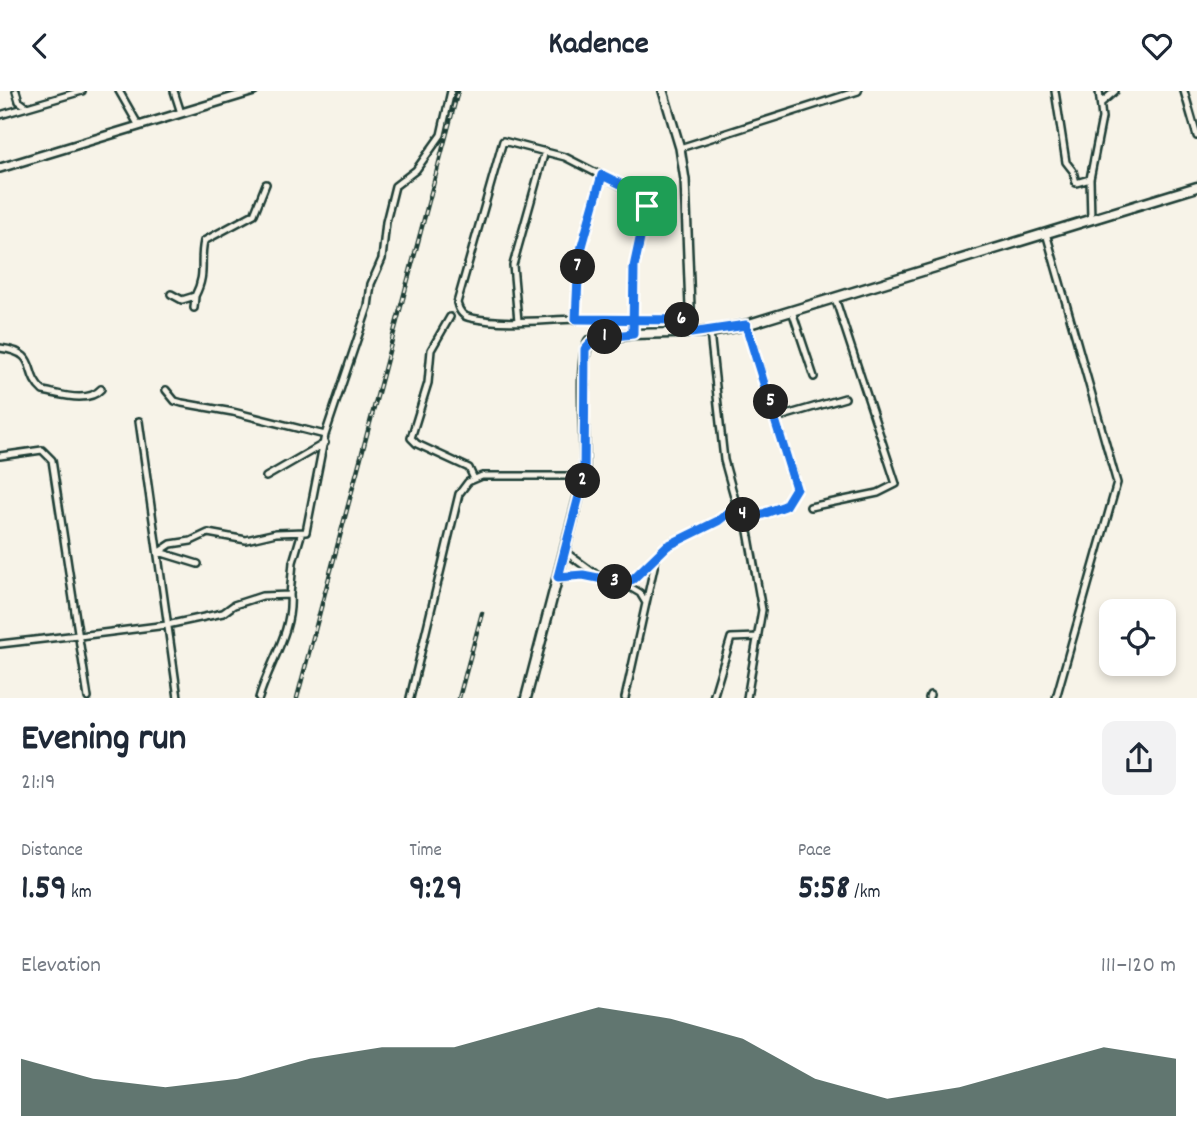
<!DOCTYPE html>
<meta charset="utf-8">
<style>
:root{--surface:#fff;--page:#f2f2f3;--text:#1f2937;--muted:#747a83;--accent:#1f3d34}
body{margin:0;font-family:Dekko,sans-serif;background:var(--page);color:var(--text);height:100vh;display:flex;flex-direction:column;font-size:26px;white-space:nowrap}
*{box-sizing:border-box;margin:0}
p{font-size:23px;color:var(--muted)}
.icon{flex:none;width:38px;height:38px;fill:none;stroke:currentColor;stroke-width:2;stroke-linecap:round;stroke-linejoin:round}
.map{position:relative;height:607px;overflow:hidden}
.details{display:flex;flex-direction:column;background:var(--surface);flex:1}
.details>*{flex:none}
.buttons{position:absolute;left:1099px;top:508px;display:grid;gap:14px}
.buttons a{display:grid;place-items:center;width:77px;height:77px;border-radius:14px;background:var(--surface);box-shadow:0 4px 10px #0003;font-size:35px}
.pin{position:absolute;display:grid;place-items:center;width:60px;height:60px;color:#fff;margin:-30px;border-radius:14px;box-shadow:0 4px 10px #0006}
.km{position:absolute;width:35px;height:35px;margin:-18px;border-radius:50%;background:#222;color:#fff;font-size:19px;line-height:35px;text-align:center}
.round{display:grid;place-items:center;flex:none;width:74px;height:74px;border-radius:14px;background:var(--page)}
.headline{display:flex;align-items:center;justify-content:space-between;height:119px;padding:0 21px}
h1{font-size:38px;font-weight:700;line-height:52px}
.figures{display:grid;grid-template-columns:repeat(3,1fr);gap:10px;height:119px;padding:7px 21px}
.figures div{display:grid;align-content:center}
.figures b{font-size:35px;font-weight:700}
.figures small{font-size:19px;font-weight:400}
.figures p{font-size:19px}
.chart{height:196px;padding:14px 21px}
.chart p{display:flex;justify-content:space-between}
.chart svg{width:100%;height:126px;margin-top:7px;fill:var(--accent);opacity:.7}
header{display:flex;justify-content:space-between;align-items:center;height:91px;padding:0 21px;background:var(--surface);font-size:32px;font-weight:700}
.map>svg:first-child{display:block}
.lines{fill:none;stroke-linecap:round;stroke-linejoin:round}
.minor-casing{stroke:#1f3d34;stroke-width:10}
.tertiary-casing{stroke:#1f3d34;stroke-width:12}
.secondary-casing{stroke:#1f3d34;stroke-width:13}
.minor{stroke:#f7f3e8;stroke-width:5}
.tertiary{stroke:#f7f3e8;stroke-width:7}
.secondary{stroke:#f7f3e8;stroke-width:8}
.rail-casing{stroke:#1f3d34;stroke-width:4.5}
.rail{stroke:#f7f3e8;stroke-width:2;stroke-dasharray:5;stroke-linecap:butt}
.route-casing{stroke:#fff;stroke-width:14}
.route{stroke:#1a73e8;stroke-width:9}
</style>
<header><svg class="icon" aria-label="back" viewBox="0 0 24 24"><path d="M15 5l-7 7 7 7"/></svg>Kadence<svg class="icon" aria-label="heart" viewBox="0 0 24 24"><path d="M12 20l-8-8c-3-5 5-10 8-4 3-6 11-1 8 4z"/></svg></header>
<div class="map">
<svg width="1197" height="607" viewBox="0 0 1197 607">
<rect width="100%" height="100%" fill="#f7f3e8"/>
<filter id="ink" filterUnits="userSpaceOnUse"><feTurbulence type="fractalNoise" baseFrequency=".0143" numOctaves="2"/><feDisplacementMap in="SourceGraphic" scale="14" xChannelSelector="R" yChannelSelector="G"/><feConvolveMatrix kernelMatrix="1 2 1 2 8 2 1 2 1" color-interpolation-filters="sRGB"/></filter>
<g filter="url(#ink)">
<g class="lines">
<defs>
<path id="minor" d="M16 0 19 10 27 16
M119 0 139 35
M174 0 181 22
M1055 0 1066 71 1073 80 1076 92 1090 88
M1184 0 1197 45
M1101 12 1115 0
M0 24 82 0
M680 57 858 0
M1091 129 1090 88 1102 27 1099 0
M1046 142 1117 392 1056 607
M171 203 182 209 195 205C207 182 199 172 204 150L254 123 266 93
M194 217 195 205
M792 220 814 286
M450 226 431 259 428 292 411 347 417 353 469 377 474 388
M576 228 579 167 602 84
M518 230 513 174 545 60
M746 234 796 396 785 415 746 429
M633 243 634 176 647 115 645 107 565 66 503 50 457 212C459 220 463 226 471 227 504 234 542 229 575 228 613 228 652 229 690 229
M0 257C41 262 22 282 43 300 60 303 88 313 101 298
M166 299 175 310 182 312 233 321 325 344
M776 327 845 307
M139 330 178 607
M0 365 42 359 52 369 88 607
M266 386 325 352
M737 416 746 429 762 519 747 607
M810 416 878 402 896 393 835 207
M564 460 601 487
M198 473 159 461 171 453 191 450 208 442 246 449 276 442 306 441 325 344 368 216 371 193 382 168 386 131 395 95 416 79 441 44 451 0
M558 486 583 484 623 492 633 488 667 455 718 430 737 416 724 369 710 241
M623 492 640 502 646 512
M79 545 167 534 223 522 234 514 262 505 290 504 293 471 301 444
M0 553 78 544
M259 607C269 572 293 541 290 504
M410 607 459 403 468 391 482 385H584
M625 607 656 467
M713 607 731 547 758 546
M929 607 930 604"/>
<path id="tertiary" d="M663 0 680 57 685 89 691 242
M0 77 254 0"/>
<path id="secondary" d="M526 607 584 385C587 354 577 273 589 250L633 243 710 241 746 234 1197 96"/>
</defs>
<!-- minor casing -->
<use href="#minor" class="minor-casing"/>
<!-- tertiary casing -->
<use href="#tertiary" class="tertiary-casing"/>
<!-- secondary casing -->
<use href="#secondary" class="secondary-casing"/>
<!-- minor -->
<use href="#minor" class="minor"/>
<!-- tertiary -->
<use href="#tertiary" class="tertiary"/>
<!-- secondary -->
<use href="#secondary" class="secondary"/>
<defs>
<path id="rail" d="M297 607 458 0
M459 607 482 522"/>
</defs>
<!-- rail casing -->
<use href="#rail" class="rail-casing"/>
<!-- rail -->
<use href="#rail" class="rail"/>
</g>
</g>
<g class="lines" filter="url(#ink)">
<defs>
<path id="route" d="M647 115 634 176 633 243 595 247 585 258 584 386 558 486 583 484 623 492 633 488 667 455 718 430 737 415 746 429 785 415 796 397 746 234 691 242 690 229 576 228 579 166 602 84 641 103 647 115"/>
</defs>
<!-- route casing -->
<use href="#route" class="route-casing"/>
<!-- route -->
<use href="#route" class="route"/>
</g>
</svg>
<div class="buttons">
<a><svg class="icon" aria-label="locate" viewBox="0 0 24 24"><circle cx="12" cy="12" r="6"/><path d="M12 2v4M12 18v4M2 12h4M18 12h4"/></svg></a>
</div>
<div class="pin" style="left:647px;top:115px;background:#1e9e55"><svg class="icon" aria-label="arrive" viewBox="0 0 24 24"><path d="M6 21V4h12l-3 4 3 4H6"/></svg></div>
<b class="km" style="left:605px;top:246px">1</b>
<b class="km" style="left:583px;top:390px">2</b>
<b class="km" style="left:615px;top:491px">3</b>
<b class="km" style="left:743px;top:424px">4</b>
<b class="km" style="left:771px;top:311px">5</b>
<b class="km" style="left:682px;top:229px">6</b>
<b class="km" style="left:578px;top:176px">7</b>
</div>
<section class="details">
<div class="headline"><div><h1>Evening run</h1><p>21:19</p></div><a class="round"><svg class="icon" aria-label="share" viewBox="0 0 24 24"><path d="M12 15V3M7 8l5-5 5 5M5 13v7h14v-7"/></svg></a></div>
<div class="figures">
<div><p>Distance</p><b>1.59<small> km</small></b></div>
<div><p>Time</p><b>9:29</b></div>
<div><p>Pace</p><b>5:58<small> /km</small></b></div>
</div>
<div class="chart"><p><span>Elevation</span>111–120 m</p>
<svg viewBox="0 0 160 44" preserveAspectRatio="none"><path d="M0 44V24L10 31L20 34L30 31L40 24L50 20L60 20L70 13L80 6L90 10L100 17L110 31L120 38L130 34L140 27L150 20L160 24V44z"/></svg>
</div>
</section>
